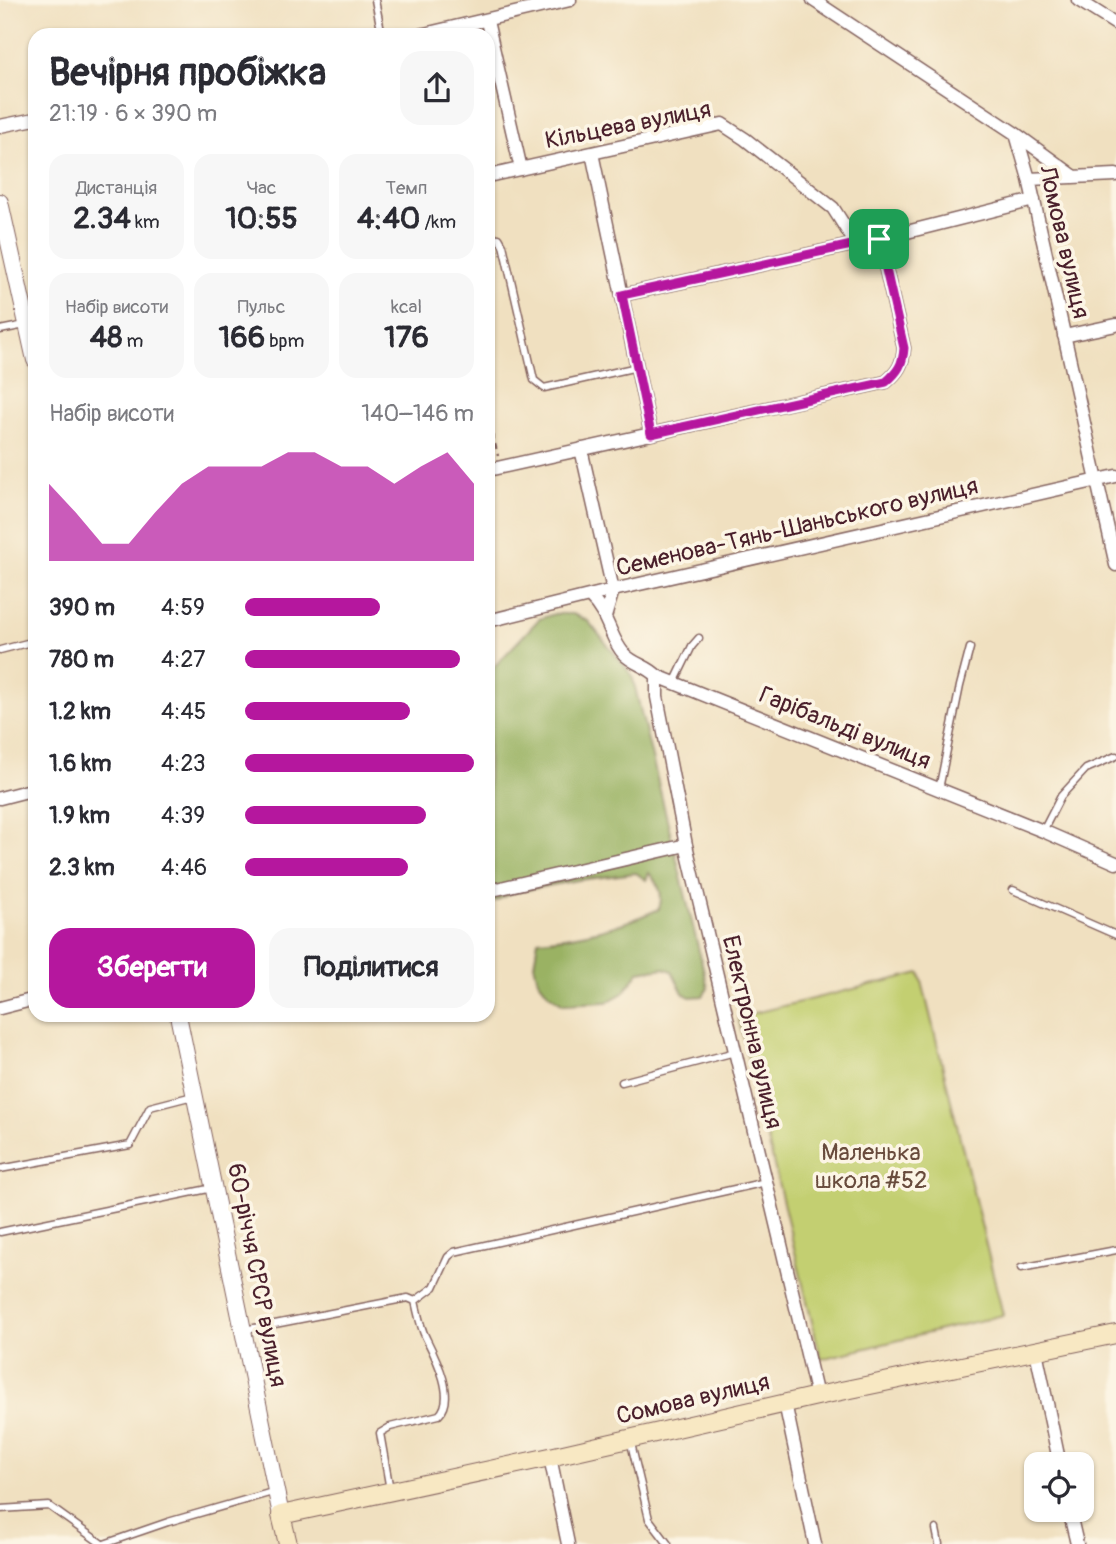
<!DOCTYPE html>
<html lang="uk">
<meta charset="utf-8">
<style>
:root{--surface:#fff;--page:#f7f7f7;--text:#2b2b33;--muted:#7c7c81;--accent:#b5179e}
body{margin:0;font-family:Pangolin,sans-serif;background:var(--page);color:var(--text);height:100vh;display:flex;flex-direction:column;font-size:26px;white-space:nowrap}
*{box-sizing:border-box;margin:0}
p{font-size:23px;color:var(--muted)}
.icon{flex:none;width:38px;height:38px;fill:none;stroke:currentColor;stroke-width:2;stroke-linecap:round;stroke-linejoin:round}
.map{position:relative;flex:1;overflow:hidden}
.panel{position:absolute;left:28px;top:28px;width:467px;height:994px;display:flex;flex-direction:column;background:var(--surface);border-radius:21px;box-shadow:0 2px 5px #0004}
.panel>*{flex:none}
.controls{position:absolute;left:1024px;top:1452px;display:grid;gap:14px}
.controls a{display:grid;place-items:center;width:70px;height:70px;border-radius:14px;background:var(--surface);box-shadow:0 2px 5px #0004;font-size:35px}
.pin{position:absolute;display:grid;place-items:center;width:60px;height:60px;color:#fff;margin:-30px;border-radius:14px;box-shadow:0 4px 10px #0006}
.round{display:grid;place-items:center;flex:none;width:74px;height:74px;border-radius:21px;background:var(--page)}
.headline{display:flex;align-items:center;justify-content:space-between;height:119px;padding:0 21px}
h1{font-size:38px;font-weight:700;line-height:52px}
.metrics{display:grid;grid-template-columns:repeat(3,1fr);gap:10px;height:119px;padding:7px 21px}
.metrics div{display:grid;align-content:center;border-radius:18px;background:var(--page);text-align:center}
.metrics b{font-size:30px;font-weight:700}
.metrics small{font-size:19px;font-weight:400}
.metrics p{font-size:19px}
.chart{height:196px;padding:14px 21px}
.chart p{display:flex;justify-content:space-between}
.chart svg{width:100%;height:126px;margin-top:7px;fill:var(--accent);opacity:.7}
.button{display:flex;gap:14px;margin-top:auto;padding:14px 21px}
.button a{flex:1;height:80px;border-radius:21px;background:var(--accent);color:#fff;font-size:28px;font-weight:700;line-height:80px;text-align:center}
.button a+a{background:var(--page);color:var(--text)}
ul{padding:0 21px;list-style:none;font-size:23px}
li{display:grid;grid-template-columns:112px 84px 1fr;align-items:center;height:52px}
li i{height:18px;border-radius:9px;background:var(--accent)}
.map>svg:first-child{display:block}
.green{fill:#c3cf71;stroke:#86774e;stroke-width:2}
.forest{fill:#9ab263;stroke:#726847;stroke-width:2}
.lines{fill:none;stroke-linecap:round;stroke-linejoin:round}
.service-casing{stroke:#84635f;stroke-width:9}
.minor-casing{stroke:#84635f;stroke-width:15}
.tertiary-casing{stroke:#84635f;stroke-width:18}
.secondary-casing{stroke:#84635f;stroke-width:20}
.path{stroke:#84635f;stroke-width:2.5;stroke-dasharray:5 5;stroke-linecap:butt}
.service{stroke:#fff;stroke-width:6}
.minor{stroke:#fff;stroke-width:12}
.tertiary{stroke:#fff;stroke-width:16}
.secondary{stroke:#f8e8c3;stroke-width:18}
.route-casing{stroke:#fff;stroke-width:14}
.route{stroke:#b5179e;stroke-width:9}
.labels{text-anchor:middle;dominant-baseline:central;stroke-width:7;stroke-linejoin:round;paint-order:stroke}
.street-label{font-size:24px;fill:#4a1f2b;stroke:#fcf5e5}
.park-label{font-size:24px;fill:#684b3c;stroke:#fcf5e5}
</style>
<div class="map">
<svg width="1116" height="1544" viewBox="0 0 1116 1544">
<rect width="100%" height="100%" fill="#fcf5e5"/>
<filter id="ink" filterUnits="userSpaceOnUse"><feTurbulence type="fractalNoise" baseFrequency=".0143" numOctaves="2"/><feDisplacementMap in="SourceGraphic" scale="14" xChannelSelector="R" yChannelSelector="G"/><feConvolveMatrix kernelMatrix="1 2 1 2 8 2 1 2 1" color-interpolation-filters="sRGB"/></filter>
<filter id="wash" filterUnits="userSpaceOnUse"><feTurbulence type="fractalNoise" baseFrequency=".00686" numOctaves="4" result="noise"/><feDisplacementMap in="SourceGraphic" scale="28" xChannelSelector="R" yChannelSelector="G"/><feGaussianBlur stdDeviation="1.57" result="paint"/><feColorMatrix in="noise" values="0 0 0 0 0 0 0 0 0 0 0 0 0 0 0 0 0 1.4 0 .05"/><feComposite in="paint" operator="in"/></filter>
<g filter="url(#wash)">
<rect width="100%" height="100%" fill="#f0e0c0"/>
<!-- green -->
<path class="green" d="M920 973 1003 1315 821 1359 738 1017Z"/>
<!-- forest -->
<path class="forest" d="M554 614H573L588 621 632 675 708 988 703 996 690 997 683 993 672 971 664 968 639 972 623 993 607 1002 563 1004 549 994 538 980 534 964 538 940C580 937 620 927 659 909 664 894 659 885 649 873L646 880 636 873 578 880 511 893 488 905V669L494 667 539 619Z"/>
</g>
<g filter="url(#ink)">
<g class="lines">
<defs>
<path id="service" d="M375 0 382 35
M488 237 499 238 503 245 534 380 544 388 637 367
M0 330 25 325
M0 650 35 641
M675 681 692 646 699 638
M939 789 960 686 970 648
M1043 831 1061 796 1086 769 1116 756
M1013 890 1116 935
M622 1082 735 1052
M0 1169 130 1145 150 1107 193 1096
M0 1232 213 1188
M1021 1268 1116 1250
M415 1301 434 1287 448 1257 454 1252 766 1182
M244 1330 408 1298 415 1301C418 1313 420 1327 426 1338 435 1356 457 1398 439 1415L390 1427 380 1433 390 1490
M630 1439 649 1519 668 1544
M0 1509 49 1506 102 1544
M936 1529 939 1544
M104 1544 168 1522 276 1491"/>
<path id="minor" d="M813 0 1016 134 1075 177
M1078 0 1116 24
M487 21 521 169
M420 35 570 0
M0 126 35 119
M1016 134 1029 179 1116 565
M592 153 651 434
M488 176 722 124 745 139 833 208 856 244
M1029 179 1116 175
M622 295 879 239 1034 200
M1064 336 1116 325
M581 449 613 590 605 617
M488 470 886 382C898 372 903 364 904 348L879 239
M590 597C609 615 610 639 624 654 633 664 648 666 657 676L1043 831 1116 863
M488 621 613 590 1116 476
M657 676V697L686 845 817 1396
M0 798 35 789
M488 891 686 845
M0 1008 35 999
M1036 1351 1060 1465
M785 1403 815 1544
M550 1457 568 1544
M1069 1510 1077 1544"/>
<path id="tertiary" d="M0 202 35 360
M178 1015 281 1515"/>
<path id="secondary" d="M288 1544 281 1515 550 1457 817 1396 1116 1334"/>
</defs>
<!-- service casing -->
<use href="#service" class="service-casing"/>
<!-- minor casing -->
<use href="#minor" class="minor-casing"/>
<!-- tertiary casing -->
<use href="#tertiary" class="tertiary-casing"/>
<!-- secondary casing -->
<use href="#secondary" class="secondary-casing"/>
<!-- path -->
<path class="path" d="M488 415 498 456"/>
<!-- service -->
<use href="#service" class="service"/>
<!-- minor -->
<use href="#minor" class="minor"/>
<!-- tertiary -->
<use href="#tertiary" class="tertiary"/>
<!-- secondary -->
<use href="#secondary" class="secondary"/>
</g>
</g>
<g class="lines" filter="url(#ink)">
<defs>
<path id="route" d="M879 239 904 348C903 364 898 372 886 382L651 434 622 295Z"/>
</defs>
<!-- route casing -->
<use href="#route" class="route-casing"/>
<!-- route -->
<use href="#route" class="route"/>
</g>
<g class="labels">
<!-- street labels -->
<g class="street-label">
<text transform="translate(628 125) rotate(-11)">Кільцева вулиця</text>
<text transform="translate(1064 242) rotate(77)">Ломова вулиця</text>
<text transform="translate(797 527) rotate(-13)">Семенова-Тянь-Шаньського вулиця</text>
<text transform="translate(845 728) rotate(22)">Гарібальді вулиця</text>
<text transform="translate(752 1032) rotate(77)">Електронна вулиця</text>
<text transform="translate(257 1275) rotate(79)">60-річчя СРСР вулиця</text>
<text transform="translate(693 1399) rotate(-13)">Сомова вулиця</text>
</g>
<!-- park labels -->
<g class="park-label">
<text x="871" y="1152">Маленька<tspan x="871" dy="28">школа #52</tspan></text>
</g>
</g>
</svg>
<div class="controls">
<a><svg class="icon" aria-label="locate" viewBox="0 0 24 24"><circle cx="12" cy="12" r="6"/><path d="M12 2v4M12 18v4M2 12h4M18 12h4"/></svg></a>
</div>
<div class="pin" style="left:879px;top:239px;background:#1e9e55"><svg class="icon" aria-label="arrive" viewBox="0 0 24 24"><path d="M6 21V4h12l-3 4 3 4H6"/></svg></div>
<section class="panel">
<div class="headline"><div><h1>Вечірня пробіжка</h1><p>21:19 · 6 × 390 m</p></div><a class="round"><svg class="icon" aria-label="share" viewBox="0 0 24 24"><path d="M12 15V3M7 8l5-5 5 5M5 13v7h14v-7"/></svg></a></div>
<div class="metrics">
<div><p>Дистанція</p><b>2.34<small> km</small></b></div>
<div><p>Час</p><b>10:55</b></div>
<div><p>Темп</p><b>4:40<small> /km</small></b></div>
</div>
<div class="metrics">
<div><p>Набір висоти</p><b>48<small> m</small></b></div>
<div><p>Пульс</p><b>166<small> bpm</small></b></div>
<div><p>kcal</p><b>176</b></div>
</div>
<div class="chart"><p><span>Набір висоти</span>140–146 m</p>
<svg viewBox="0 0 160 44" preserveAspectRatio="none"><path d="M0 44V17L10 27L20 38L30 38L40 27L50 17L60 11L70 11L80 11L90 6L100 6L110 11L120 11L130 17L140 11L150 6L160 17V44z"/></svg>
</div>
<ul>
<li><b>390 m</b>4:59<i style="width:59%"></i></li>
<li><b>780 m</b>4:27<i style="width:94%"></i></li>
<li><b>1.2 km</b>4:45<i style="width:72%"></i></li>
<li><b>1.6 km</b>4:23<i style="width:100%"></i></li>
<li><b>1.9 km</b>4:39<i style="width:79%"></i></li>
<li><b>2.3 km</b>4:46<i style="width:71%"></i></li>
</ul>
<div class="button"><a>Зберегти</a><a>Поділитися</a></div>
</section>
</div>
